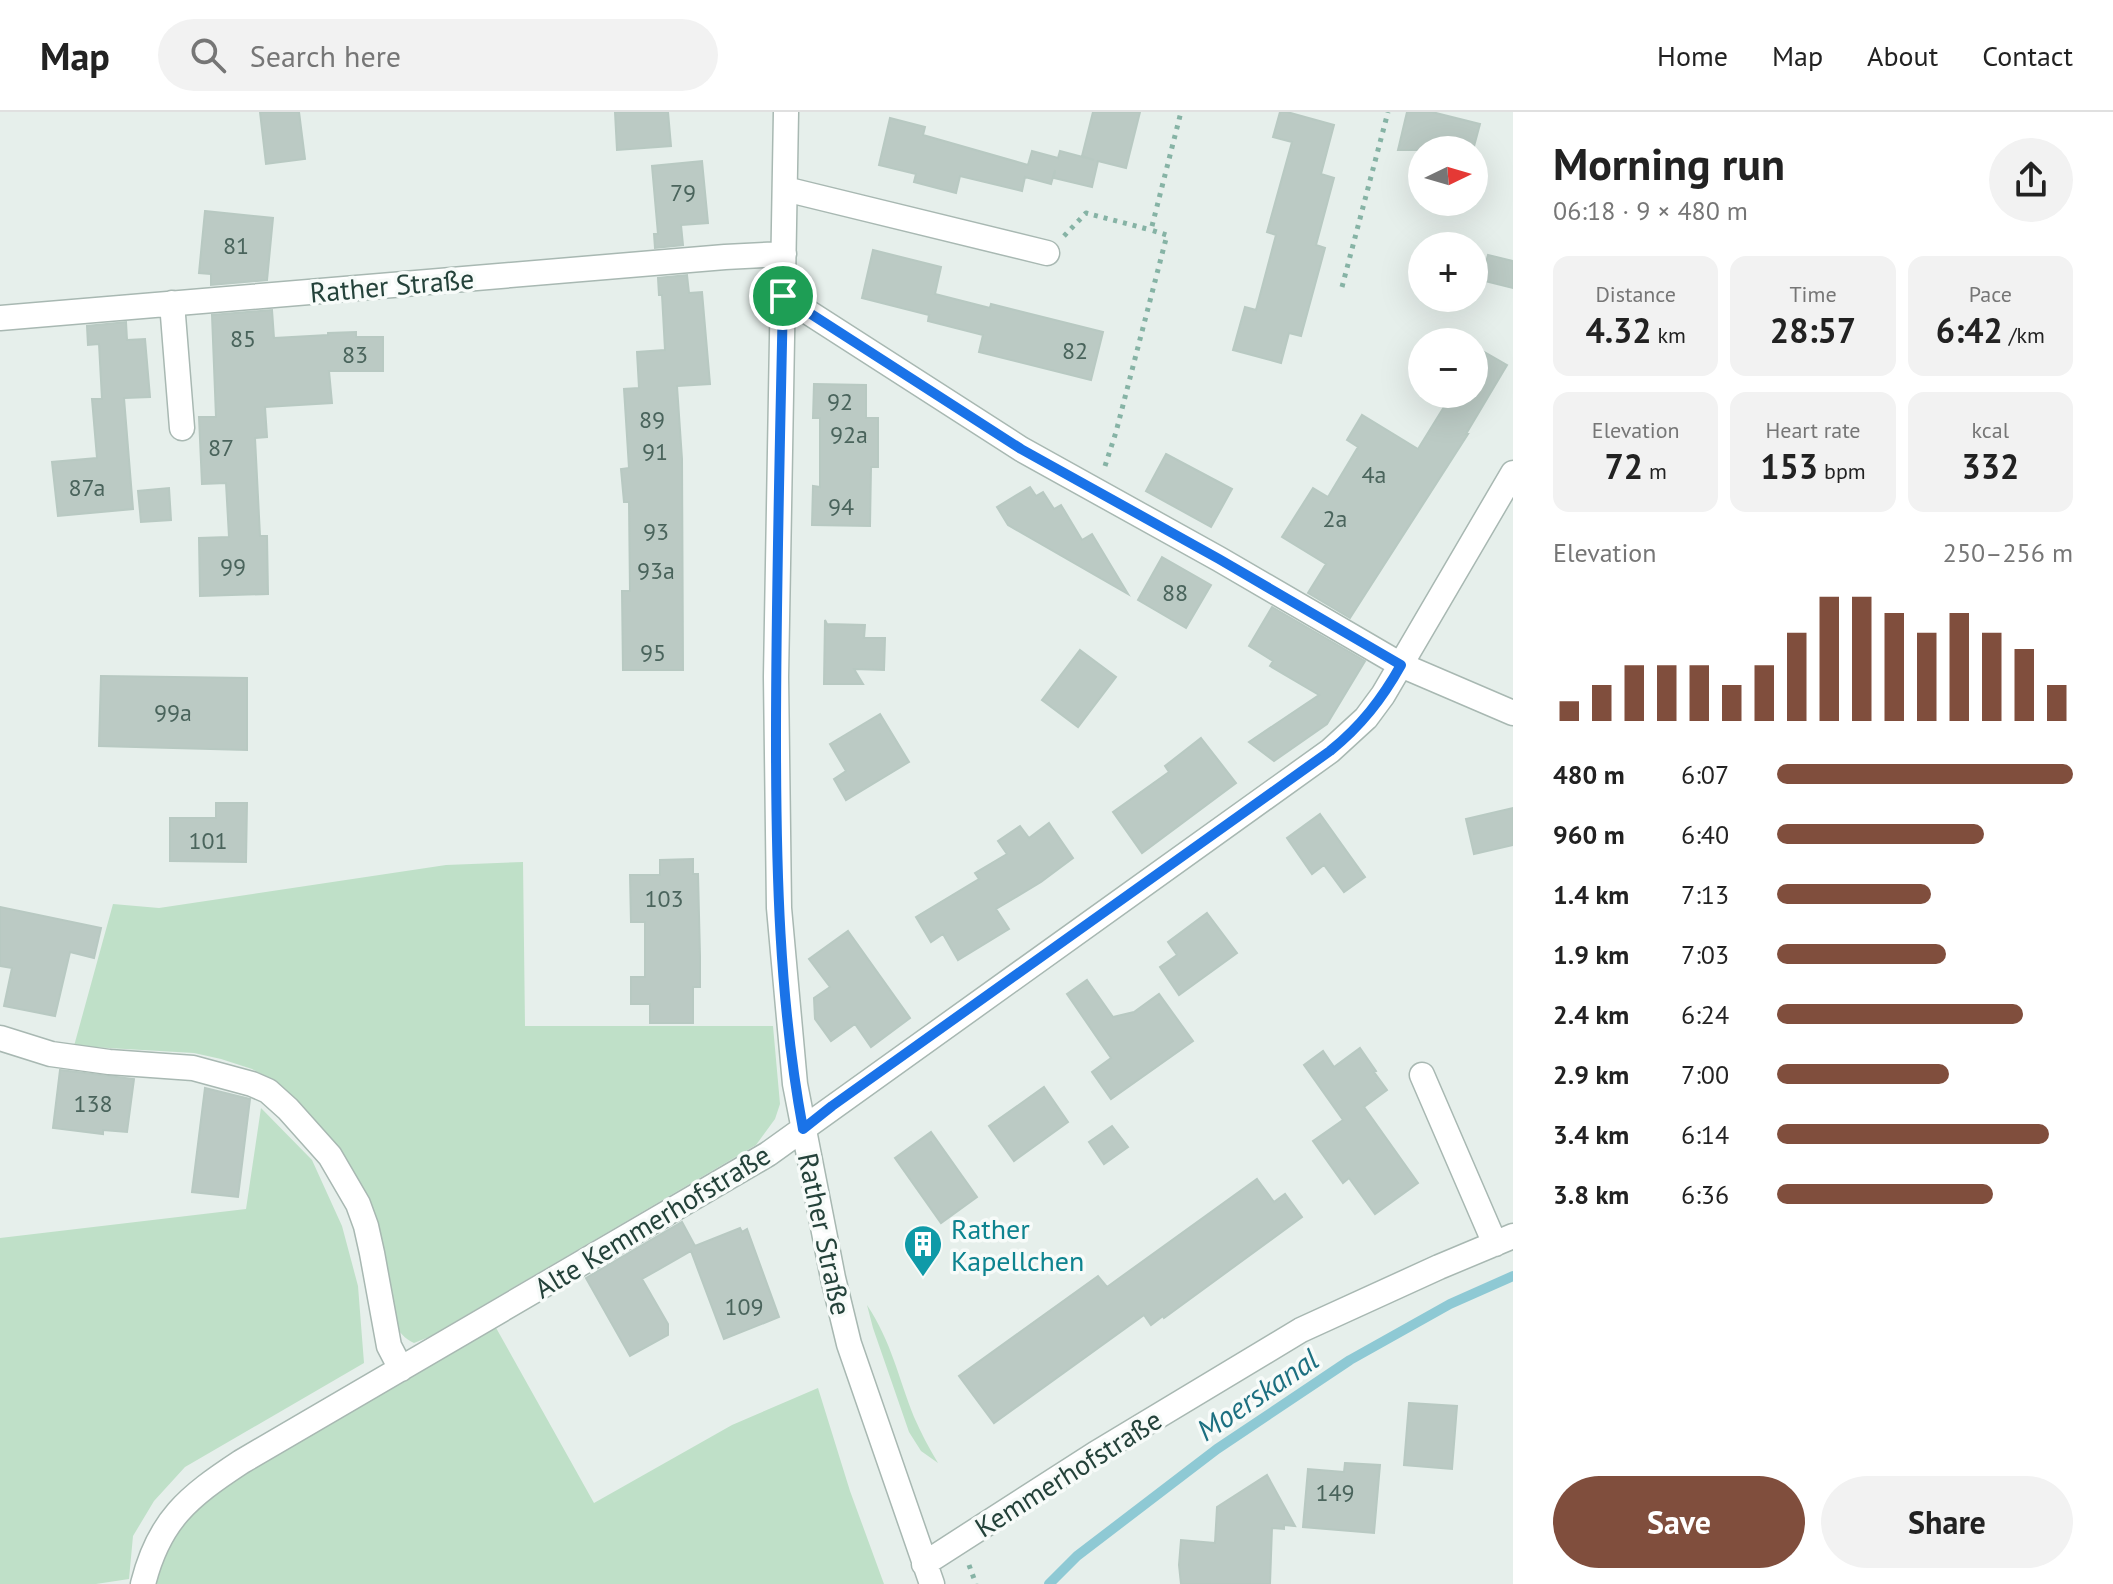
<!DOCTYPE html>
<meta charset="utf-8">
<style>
:root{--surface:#fff;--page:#f2f2f2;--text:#222;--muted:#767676;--line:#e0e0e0;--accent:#804e3d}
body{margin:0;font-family:"PT Sans",sans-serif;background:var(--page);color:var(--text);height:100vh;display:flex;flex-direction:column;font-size:30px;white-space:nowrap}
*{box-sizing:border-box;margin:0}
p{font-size:26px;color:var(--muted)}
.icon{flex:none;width:44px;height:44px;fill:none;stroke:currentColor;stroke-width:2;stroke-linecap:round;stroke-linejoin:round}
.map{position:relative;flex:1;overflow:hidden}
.drawer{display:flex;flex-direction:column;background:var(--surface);width:600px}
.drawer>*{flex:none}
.needle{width:52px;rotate:85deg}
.controls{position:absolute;left:1408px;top:24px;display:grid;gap:16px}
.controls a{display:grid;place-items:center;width:80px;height:80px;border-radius:50%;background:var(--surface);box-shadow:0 8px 32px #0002;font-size:40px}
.pin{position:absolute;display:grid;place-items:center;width:68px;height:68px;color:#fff;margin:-34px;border:4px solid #fff;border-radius:50%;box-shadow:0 2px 8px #0007}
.round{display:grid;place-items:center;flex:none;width:84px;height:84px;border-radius:42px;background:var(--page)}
.overview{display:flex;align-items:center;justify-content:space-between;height:136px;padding:0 40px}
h1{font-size:44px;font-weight:600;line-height:60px}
.figures{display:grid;grid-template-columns:repeat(3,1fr);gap:12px;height:136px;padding:8px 40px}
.figures div{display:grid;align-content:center;border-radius:16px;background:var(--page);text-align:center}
.figures b{font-size:34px;font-weight:600}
.figures small{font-size:22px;font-weight:400}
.figures p{font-size:22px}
.chart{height:224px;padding:16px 40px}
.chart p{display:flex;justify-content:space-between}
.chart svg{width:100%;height:144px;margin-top:8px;stroke:var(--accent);stroke-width:6}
.cta{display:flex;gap:16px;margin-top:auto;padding:16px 40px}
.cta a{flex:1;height:92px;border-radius:48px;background:var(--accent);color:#fff;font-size:32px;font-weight:600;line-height:92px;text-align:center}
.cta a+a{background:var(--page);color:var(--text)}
ul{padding:0 40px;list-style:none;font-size:26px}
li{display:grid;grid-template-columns:128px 96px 1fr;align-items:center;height:60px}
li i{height:20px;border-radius:10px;background:var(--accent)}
header{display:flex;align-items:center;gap:48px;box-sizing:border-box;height:112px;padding:0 40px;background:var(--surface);border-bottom:2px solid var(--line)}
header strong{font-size:38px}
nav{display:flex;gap:44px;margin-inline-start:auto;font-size:28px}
.search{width:560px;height:72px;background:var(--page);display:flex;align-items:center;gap:20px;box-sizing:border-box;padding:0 28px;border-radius:44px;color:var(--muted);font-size:30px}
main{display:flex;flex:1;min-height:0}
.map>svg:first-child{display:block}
.green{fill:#bfe0c8}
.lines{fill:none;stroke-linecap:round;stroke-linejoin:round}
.stream{stroke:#8ec9d4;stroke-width:10}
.building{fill:#bbcac4;stroke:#b8c9c2;stroke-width:2}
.minor-casing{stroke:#a8b8b2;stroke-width:27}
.path{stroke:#86b3a5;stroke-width:5;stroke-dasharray:4 6;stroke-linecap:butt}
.minor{stroke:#fff;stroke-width:24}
.route-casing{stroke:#fff;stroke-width:16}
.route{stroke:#1a73e8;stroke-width:10}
.labels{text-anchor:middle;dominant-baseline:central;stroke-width:7;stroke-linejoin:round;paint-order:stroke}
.number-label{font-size:24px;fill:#4a645c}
.street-label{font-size:28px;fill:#24423a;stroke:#f7fbf9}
.culture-label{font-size:28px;fill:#0d838f;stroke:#f7fbf9;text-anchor:start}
.water-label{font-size:30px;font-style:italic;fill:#1c6f80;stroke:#f7fbf9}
</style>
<header>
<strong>Map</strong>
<div class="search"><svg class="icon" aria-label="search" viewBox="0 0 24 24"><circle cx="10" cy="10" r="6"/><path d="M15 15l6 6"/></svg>Search here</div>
<nav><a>Home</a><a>Map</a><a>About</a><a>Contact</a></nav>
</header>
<main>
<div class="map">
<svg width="1513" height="1472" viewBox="0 0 1513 1472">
<rect width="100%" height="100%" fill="#e6efeb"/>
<!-- green -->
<path class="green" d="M523 750 525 914H773L780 992 775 1007 756 1033 429 1225 414 1231C395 1222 392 1205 388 1186L310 1010 276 970 252 957 221 947 194 941 74 934 113 792 159 796 446 753Z
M261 996 312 1048 342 1114 358 1174 364 1251 185 1355 154 1389 133 1424 129 1467 96 1472H0V1126L246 1097Z
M867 1193C892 1231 898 1265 914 1305 921 1321 929 1336 938 1351L921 1339 909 1320 873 1216Z
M495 1214 594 1391 732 1313 818 1276 850 1379 884 1472H155C164 1434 185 1407 213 1381Z"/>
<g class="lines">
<!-- stream -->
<path class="stream" d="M1049 1472 1077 1444 1217 1337 1350 1248 1450 1192 1513 1164"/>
</g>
<!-- building -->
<path class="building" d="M260 0H299L305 47 266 52Z
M615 0H668L671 34 617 38Z
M1093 0H1140L1126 56 1098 49 1092 75 1054 66 1055 58 1051 72 1025 65 1022 79 960 64 956 81 914 70 916 62 879 53 890 6 925 15 923 23 1028 53 1032 39 1058 46 1060 39 1094 48 1082 44Z
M1280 0H1287L1334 13 1321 62 1334 66 1316 133 1325 136 1301 224 1289 221 1281 251 1233 238 1245 195 1256 198 1276 123 1267 120 1292 30 1273 25Z
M1407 0H1432L1480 12 1473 38H1398Z
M702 49 708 111 681 113 683 133 655 136 654 122H658L652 54Z
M205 99 273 106 267 168 211 173V162L199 161Z
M873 138 941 155 935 182 990 196 991 192 1103 220 1091 268 979 240 983 223 928 209 929 203 862 186Z
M1488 143 1513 149V176L1481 168Z
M687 163 689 181 702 180 710 272 677 274 682 347 683 558H623L622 479H630L629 390H624L621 357 629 356 624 277 639 276 637 240 665 238 662 183H659L658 166Z
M272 198 274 226 328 223V221L356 220V225H383V259H329L332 291 265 295 267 325 255 326 260 424H267L268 482 200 484 199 426 229 425 226 371 202 372 199 305H216L212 203Z
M126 210 127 228 145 227 150 285 124 286 133 397 58 404 52 350 97 346 92 287H102L99 232 88 233 87 214Z
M1474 234 1507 253 1466 322H1468L1350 506 1308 481 1326 452 1282 425 1313 376 1328 385 1358 335 1347 328 1362 303 1418 337 1452 282H1474Z
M814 272 866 273V306H878V355H871L870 414 812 413 813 374 820 375V306H813Z
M1166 342 1232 377 1211 415 1146 379Z
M1030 375 1036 384 1043 380 1054 397 1061 393 1082 428 1092 422 1128 482 1008 413 997 395Z
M169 376 171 408 141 410 138 379Z
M1162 445 1211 473 1186 516 1138 488Z
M1272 495 1365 549 1327 612 1274 649 1249 630 1319 583 1270 554 1273 549 1249 534Z
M825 508 828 514V512L865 513 864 526H885L884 558 854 557 863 572H824Z
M1080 538 1116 565 1078 615 1042 588Z
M101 564 247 566V638L99 634Z
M880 602 909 650 846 688 834 667 846 659 830 632Z
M1201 626 1236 671 1142 741 1113 700 1169 660 1165 654Z
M216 691H247L246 750 170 749V706H216Z
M1513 696V733L1474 742 1466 707Z
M1320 702 1365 765 1344 780 1324 753 1312 762 1287 726Z
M1049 711 1073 746 1041 770 996 797 1009 817 958 848 943 822 931 830 916 805 979 767 975 761 1007 742 998 729 1020 714 1029 726Z
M693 747V762H698L700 844V875H693V911H650V892H631V865H645V810H631L630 763H660V748Z
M0 795 101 816 94 846 70 840 55 904 4 894 12 856 0 854Z
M1207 801 1237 841 1179 883 1160 855 1177 843 1168 830Z
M848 819 910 906 871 935 855 912 831 929 815 907 814 886 830 875 809 847Z
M1087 868 1113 905 1134 900 1159 882 1193 929 1111 987 1092 960 1111 946 1067 882Z
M1360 936 1376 959 1374 960 1387 978 1364 995 1418 1071 1375 1102 1349 1066 1343 1071 1313 1029 1343 1008 1304 953 1323 939 1334 955Z
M60 958 134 967 127 1020 103 1018V1022L53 1016Z
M1044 975 1068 1010 1014 1049 989 1014Z
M205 976 250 987 238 1085 192 1080Z
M1112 1014 1128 1035 1104 1052 1089 1030Z
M931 1020 977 1085 941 1111 895 1046Z
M1257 1067 1274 1090 1285 1082 1302 1105 1164 1206 1163 1204 1151 1213 1144 1203 994 1311 959 1264 1098 1164 1107 1175Z
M682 1110 695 1134 740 1116 742 1120 747 1117 779 1205 724 1227 691 1139 642 1167 668 1212V1223L630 1244 586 1166Z
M1409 1291 1457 1294 1452 1357 1404 1353Z
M1345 1351 1380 1353 1374 1421 1303 1415 1308 1357 1344 1360Z
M1267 1363 1295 1414 1284 1413V1417L1272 1416 1270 1472H1181L1179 1453 1181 1428 1215 1431 1217 1395Z"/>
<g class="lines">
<defs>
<path id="minor" d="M786 0 776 565 779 796 795 972 833 1166 849 1232 932 1472
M785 77 1047 141
M783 184 1021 337 1219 447 1401 553 1513 601
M172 191 182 316
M0 206 725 145 784 142
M0 926 51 942 109 950 193 956 252 972 268 979 288 997 330 1044 358 1092 366 1114 372 1141 389 1234 401 1257
M1422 963 1495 1132
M924 1452 1095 1342 1301 1218 1439 1155 1513 1124
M143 1472C159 1408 188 1385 241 1350L768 1042 1330 639 1366 606 1383 583 1513 361"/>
</defs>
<!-- minor casing -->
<use href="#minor" class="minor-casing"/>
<!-- path -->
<path class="path" d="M1064 124 1086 101 1151 118
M1342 175 1388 0
M1105 354 1116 320 1167 123 1151 118 1181 0
M969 1453 976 1472"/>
<!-- minor -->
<use href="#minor" class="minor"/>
</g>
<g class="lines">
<defs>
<path id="route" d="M783 184 1021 337 1219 447 1401 553C1382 587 1361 614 1330 639L832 994 803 1017C779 888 776 756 776 625 776 478 780 331 783 184Z"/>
</defs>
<!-- route casing -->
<use href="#route" class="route-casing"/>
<!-- route -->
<use href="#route" class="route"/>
</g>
<!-- icons -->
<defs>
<symbol id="building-pin" viewBox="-11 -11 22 30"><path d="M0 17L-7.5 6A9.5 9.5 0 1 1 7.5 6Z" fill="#0f9aa8" stroke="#f7fbf9"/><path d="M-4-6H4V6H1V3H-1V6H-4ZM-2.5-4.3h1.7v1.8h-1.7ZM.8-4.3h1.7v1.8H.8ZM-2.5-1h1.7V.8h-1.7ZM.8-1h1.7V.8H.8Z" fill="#fff"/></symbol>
</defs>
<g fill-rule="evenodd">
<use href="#building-pin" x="901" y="1110" width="44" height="60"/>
</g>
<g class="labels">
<!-- number labels -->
<g class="number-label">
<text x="683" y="80">79</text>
<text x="236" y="133">81</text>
<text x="243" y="226">85</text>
<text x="1075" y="238">82</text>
<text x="355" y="242">83</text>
<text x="840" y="289">92</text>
<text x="652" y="307">89</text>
<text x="849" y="322">92a</text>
<text x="221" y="335">87</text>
<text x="655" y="339">91</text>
<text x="1374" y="362">4a</text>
<text x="87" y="375">87a</text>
<text x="841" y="394">94</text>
<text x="1335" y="406">2a</text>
<text x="656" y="419">93</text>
<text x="233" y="454">99</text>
<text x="656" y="458">93a</text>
<text x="1175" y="480">88</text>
<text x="653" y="540">95</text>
<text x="173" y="600">99a</text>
<text x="208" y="728">101</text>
<text x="664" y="786">103</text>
<text x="93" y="991">138</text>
<text x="744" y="1194">109</text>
<text x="1335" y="1380">149</text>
</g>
<!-- street labels -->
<g class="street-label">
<text transform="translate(392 173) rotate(-5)">Rather Straße</text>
<text transform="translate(652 1109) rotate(-31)">Alte Kemmerhofstraße</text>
<text transform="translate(825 1122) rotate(78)">Rather Straße</text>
<text transform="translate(1068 1361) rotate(-32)">Kemmerhofstraße</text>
</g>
<!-- culture labels -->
<g class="culture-label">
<text x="951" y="1116">Rather<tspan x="951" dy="32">Kapellchen</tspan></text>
</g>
<!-- water labels -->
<g class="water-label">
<text transform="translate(1257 1282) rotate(-34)">Moerskanal</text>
</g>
</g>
</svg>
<div class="controls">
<a><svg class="needle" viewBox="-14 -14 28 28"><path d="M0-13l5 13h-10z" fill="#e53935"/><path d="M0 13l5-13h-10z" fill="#767676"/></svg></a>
<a>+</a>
<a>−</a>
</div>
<div class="pin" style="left:783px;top:184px;background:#1e9e55"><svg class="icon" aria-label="arrive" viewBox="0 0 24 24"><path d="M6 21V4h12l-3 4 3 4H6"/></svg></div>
</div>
<section class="drawer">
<div class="overview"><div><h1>Morning run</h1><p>06:18 · 9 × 480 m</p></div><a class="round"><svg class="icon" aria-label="share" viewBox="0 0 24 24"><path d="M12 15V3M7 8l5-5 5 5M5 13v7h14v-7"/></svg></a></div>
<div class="figures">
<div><p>Distance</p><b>4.32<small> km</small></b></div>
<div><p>Time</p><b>28:57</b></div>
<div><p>Pace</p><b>6:42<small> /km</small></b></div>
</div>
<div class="figures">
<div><p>Elevation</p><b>72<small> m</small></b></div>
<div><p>Heart rate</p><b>153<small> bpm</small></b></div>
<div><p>kcal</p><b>332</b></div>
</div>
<div class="chart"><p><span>Elevation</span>250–256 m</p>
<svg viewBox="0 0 160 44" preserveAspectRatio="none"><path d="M5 44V38M15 44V33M25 44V27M35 44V27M45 44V27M55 44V33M65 44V27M75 44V17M85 44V6M95 44V6M105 44V11M115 44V17M125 44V11M135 44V17M145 44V22M155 44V33"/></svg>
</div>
<ul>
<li><b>480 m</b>6:07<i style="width:100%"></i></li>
<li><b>960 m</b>6:40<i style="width:70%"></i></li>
<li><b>1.4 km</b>7:13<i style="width:52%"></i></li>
<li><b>1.9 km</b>7:03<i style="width:57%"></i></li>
<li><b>2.4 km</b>6:24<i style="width:83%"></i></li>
<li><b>2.9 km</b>7:00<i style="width:58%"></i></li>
<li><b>3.4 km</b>6:14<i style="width:92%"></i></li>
<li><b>3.8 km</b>6:36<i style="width:73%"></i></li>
</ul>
<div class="cta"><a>Save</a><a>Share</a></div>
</section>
</main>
